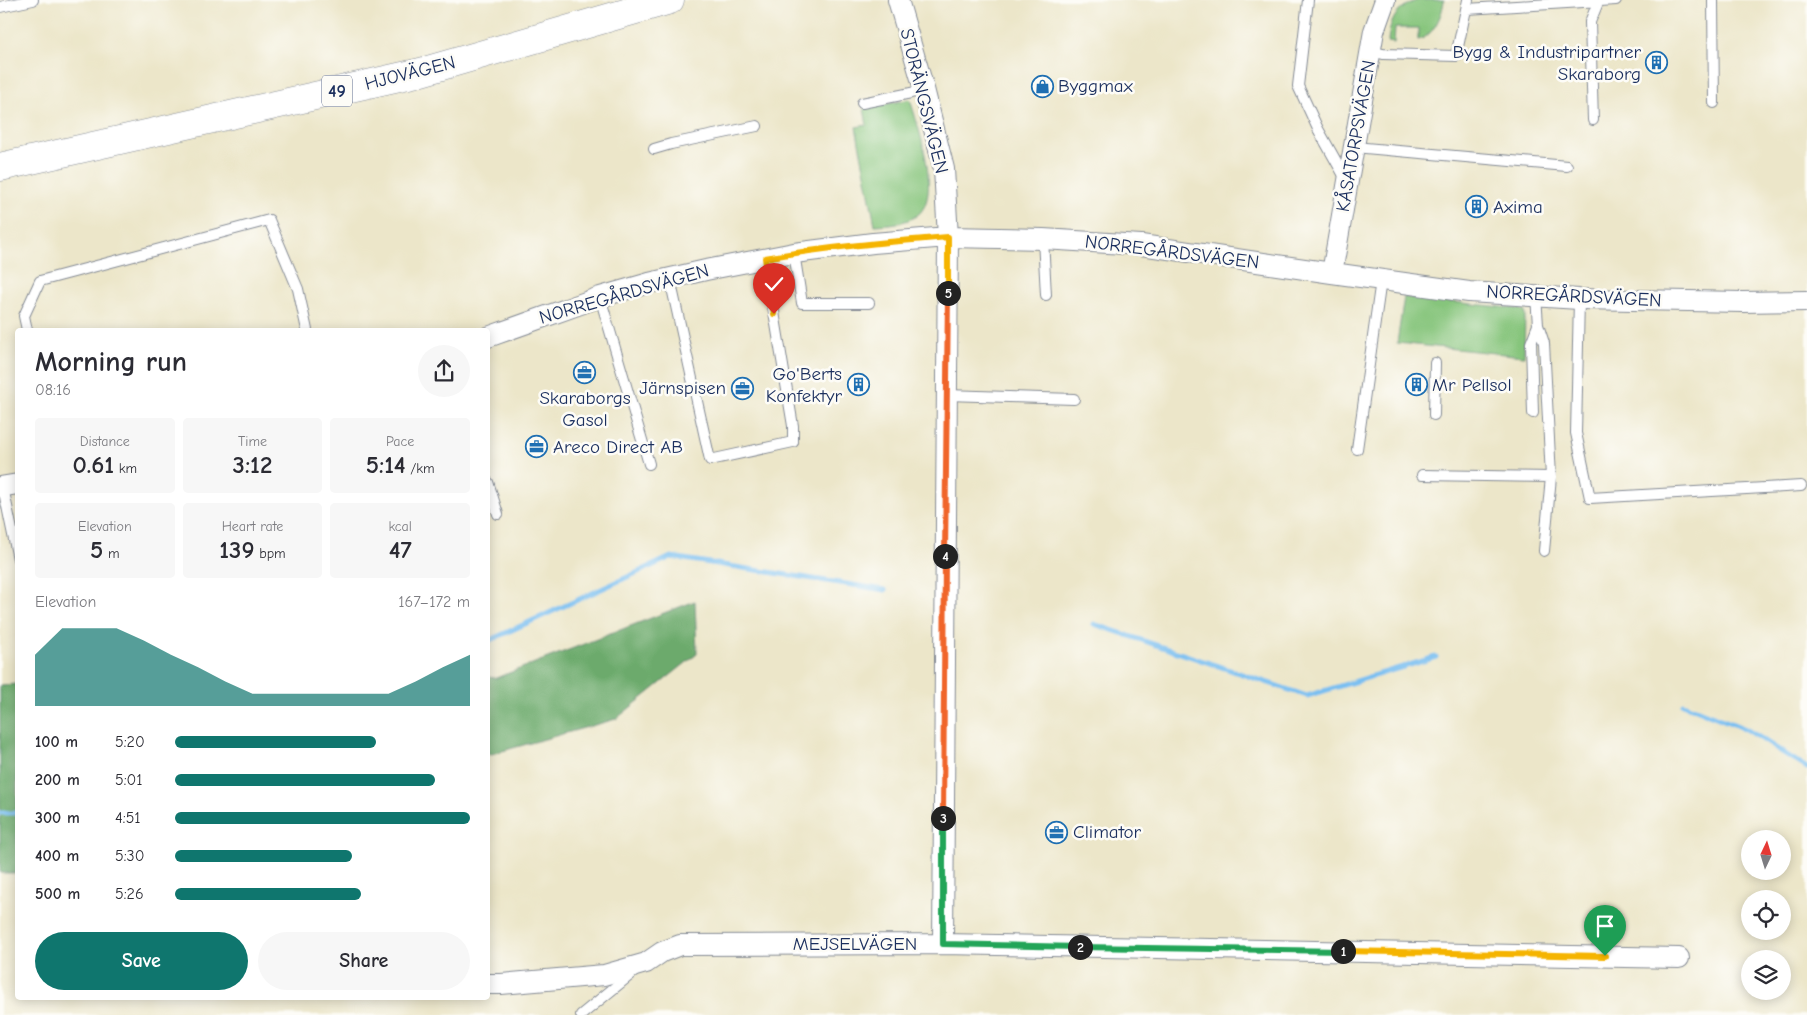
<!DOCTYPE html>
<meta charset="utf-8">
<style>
:root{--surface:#fff;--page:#f7f7f7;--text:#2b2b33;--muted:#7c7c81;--accent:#0f766e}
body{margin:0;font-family:"Comic Neue",sans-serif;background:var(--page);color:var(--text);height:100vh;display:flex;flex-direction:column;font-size:19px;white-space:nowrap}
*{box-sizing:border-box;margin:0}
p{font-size:16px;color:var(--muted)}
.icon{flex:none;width:28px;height:28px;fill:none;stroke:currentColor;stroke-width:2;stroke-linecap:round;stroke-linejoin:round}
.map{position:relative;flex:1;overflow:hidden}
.drawer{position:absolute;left:15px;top:328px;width:475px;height:672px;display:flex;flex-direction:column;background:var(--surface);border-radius:5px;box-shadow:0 2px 12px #0003}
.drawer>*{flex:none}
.needle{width:32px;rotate:4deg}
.tools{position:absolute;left:1741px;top:830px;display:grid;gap:10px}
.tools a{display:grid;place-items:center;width:50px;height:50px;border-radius:50%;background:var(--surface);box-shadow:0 2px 12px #0003;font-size:25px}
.pin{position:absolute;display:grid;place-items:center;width:42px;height:42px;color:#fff;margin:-51px -21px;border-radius:50% 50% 50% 0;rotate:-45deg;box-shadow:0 0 5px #0007}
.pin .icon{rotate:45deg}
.km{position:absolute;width:25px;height:25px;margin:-12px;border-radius:50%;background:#222;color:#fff;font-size:14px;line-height:25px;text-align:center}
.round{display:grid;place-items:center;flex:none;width:52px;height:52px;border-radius:26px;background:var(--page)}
.summary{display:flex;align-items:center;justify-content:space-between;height:85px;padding:0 20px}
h1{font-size:28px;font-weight:800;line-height:38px}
.figures{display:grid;grid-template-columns:repeat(3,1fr);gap:8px;height:85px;padding:5px 20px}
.figures div{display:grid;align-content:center;border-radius:5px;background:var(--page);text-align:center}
.figures b{font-size:25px;font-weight:800}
.figures small{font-size:14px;font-weight:400}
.figures p{font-size:14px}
.chart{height:140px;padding:10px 20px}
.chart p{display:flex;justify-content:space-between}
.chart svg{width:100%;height:90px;margin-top:5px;fill:var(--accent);opacity:.7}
.action{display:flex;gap:10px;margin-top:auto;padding:10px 20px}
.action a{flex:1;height:58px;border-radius:30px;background:var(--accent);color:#fff;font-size:20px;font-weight:800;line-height:58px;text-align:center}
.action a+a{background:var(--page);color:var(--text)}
ul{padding:0 20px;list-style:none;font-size:16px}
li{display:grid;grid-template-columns:80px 60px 1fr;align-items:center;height:38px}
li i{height:12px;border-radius:6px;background:var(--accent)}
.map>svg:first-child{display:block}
.green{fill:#86c57c;stroke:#507a6d}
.forest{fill:#6caa6c;stroke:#446c65}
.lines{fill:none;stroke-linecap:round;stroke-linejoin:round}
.stream{stroke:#7abff1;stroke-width:5}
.lane-casing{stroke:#848a94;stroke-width:12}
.street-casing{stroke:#848a94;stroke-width:22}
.primary-casing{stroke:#848a94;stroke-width:29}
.lane{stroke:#fff;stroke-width:10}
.street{stroke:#fff;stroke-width:20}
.primary{stroke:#fff;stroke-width:28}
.split-1-casing{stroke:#fff;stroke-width:10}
.split-2-casing{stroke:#fff;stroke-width:10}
.split-3-casing{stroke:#fff;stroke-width:10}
.split-4-casing{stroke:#fff;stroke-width:10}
.split-5-casing{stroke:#fff;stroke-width:10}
.split-6-casing{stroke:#fff;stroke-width:10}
.split-1{stroke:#f5b400;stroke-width:6}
.split-2{stroke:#22a559;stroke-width:6}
.split-3{stroke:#22a559;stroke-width:6}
.split-4{stroke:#f0652b;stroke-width:6}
.split-5{stroke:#f0652b;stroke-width:6}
.split-6{stroke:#f5b400;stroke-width:6}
.labels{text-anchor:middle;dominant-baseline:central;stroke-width:5;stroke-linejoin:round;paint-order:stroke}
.shield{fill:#fdfcf7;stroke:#5f6c8c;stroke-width:1}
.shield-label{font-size:18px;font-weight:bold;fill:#1b2f5e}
.poi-label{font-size:19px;fill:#1b2f5e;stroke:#fdfcf7;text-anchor:start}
.street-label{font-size:19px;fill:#1b2f5e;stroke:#fdfcf7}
</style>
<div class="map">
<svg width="1807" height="1015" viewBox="0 0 1807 1015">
<rect width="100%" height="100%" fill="#fdfcf7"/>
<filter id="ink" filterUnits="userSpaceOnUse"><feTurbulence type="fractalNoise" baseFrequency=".02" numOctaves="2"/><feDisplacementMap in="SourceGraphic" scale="10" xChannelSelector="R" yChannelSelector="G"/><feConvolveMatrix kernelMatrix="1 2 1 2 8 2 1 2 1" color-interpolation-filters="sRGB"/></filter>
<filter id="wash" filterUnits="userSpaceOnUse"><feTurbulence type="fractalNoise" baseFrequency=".0096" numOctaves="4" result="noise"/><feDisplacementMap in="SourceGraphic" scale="20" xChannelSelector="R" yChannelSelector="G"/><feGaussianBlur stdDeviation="1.12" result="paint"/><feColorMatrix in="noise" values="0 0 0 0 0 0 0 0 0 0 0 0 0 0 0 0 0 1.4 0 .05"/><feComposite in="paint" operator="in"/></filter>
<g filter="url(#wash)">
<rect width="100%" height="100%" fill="#ece6c9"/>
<!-- green -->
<path class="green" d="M1418 0H1444C1443 14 1433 37 1418 40V28H1395L1394 43 1388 42C1390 20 1396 8 1418 0Z
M910 99C917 124 944 199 916 216 904 224 889 224 875 225L856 127 867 125 864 109Z
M1404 297 1520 309 1525 312 1524 356 1397 343Z"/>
<!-- forest -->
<path class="forest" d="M695 601 697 654 616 719 488 755V677L496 678Z
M17 684V873H0V685Z"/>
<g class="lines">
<!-- stream -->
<path class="stream" d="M1094 624 1307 696 1436 657
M488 641 671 557 885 590
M1683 704 1746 729 1807 768
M0 813H18"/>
</g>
</g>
<g filter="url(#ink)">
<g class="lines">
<defs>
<path id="lane" d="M1308 0 1298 86 1318 129 1346 179
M1713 0 1714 103
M0 7 33 0
M1467 9 1616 0
M1371 51 1383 54 1456 56 1468 0
M862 103 911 93 924 89
M1593 120 1590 22 1599 0
M1354 147 1567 166
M654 149 671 144 757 126
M1043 239 1046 295
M794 253 802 303H869
M670 279 710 460 793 442V426L765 258
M600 297 649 464
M1579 299 1576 433 1590 498 1801 486
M1538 325 1544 343 1551 477 1544 551
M27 330 24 316 40 281 269 220 298 289 307 330
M947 395 1074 399
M1533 413 1531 343 1538 325 1536 296
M1434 415 1435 363
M1357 449 1381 280
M1422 475 1551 477
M488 482 498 514
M3 487 18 559
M581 1015 635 971"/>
<path id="street" d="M898 0 924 89 944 169 948 237 943 944
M1332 273 1374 31 1385 0
M488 337 600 297 649 283 706 270 794 253 873 243 948 237 1043 239 1141 245 1332 273 1469 292 1579 299 1743 302 1807 301
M0 487 18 484
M488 984H501L604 975 646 963 662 952 680 945 943 944 1679 958"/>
<path id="primary" d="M0 167 421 72 670 0"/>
</defs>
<!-- lane casing -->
<use href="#lane" class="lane-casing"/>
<!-- street casing -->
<use href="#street" class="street-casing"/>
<!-- primary casing -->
<use href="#primary" class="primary-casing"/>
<!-- lane -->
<use href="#lane" class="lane"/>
<!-- street -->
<use href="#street" class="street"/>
<!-- primary -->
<use href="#primary" class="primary"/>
</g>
</g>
<g class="lines" filter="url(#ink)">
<defs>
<path id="split-1" d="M1343 951 1605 956"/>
<path id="split-2" d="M1080 947 1343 951"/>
<path id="split-3" d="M943 818V944L1080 947"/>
<path id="split-4" d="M943 818 945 556"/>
<path id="split-5" d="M945 556 948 293"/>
<path id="split-6" d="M774 314 765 258C826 247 887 242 948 237V293"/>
</defs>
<!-- split-1 casing -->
<use href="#split-1" class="split-1-casing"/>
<!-- split-2 casing -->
<use href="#split-2" class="split-2-casing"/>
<!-- split-3 casing -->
<use href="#split-3" class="split-3-casing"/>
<!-- split-4 casing -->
<use href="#split-4" class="split-4-casing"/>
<!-- split-5 casing -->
<use href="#split-5" class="split-5-casing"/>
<!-- split-6 casing -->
<use href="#split-6" class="split-6-casing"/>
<!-- split-1 -->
<use href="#split-1" class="split-1"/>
<!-- split-2 -->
<use href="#split-2" class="split-2"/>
<!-- split-3 -->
<use href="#split-3" class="split-3"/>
<!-- split-4 -->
<use href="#split-4" class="split-4"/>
<!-- split-5 -->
<use href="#split-5" class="split-5"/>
<!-- split-6 -->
<use href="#split-6" class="split-6"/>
</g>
<!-- icons -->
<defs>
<symbol id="building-ring" viewBox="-11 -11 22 22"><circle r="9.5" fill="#fdfcf7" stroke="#1f6fb2" stroke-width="1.5"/><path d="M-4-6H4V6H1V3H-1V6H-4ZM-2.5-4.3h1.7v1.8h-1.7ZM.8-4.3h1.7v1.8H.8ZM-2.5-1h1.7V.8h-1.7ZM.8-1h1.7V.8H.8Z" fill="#1f6fb2"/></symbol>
<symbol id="shop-ring" viewBox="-11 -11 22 22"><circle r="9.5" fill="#fdfcf7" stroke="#1f6fb2" stroke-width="1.5"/><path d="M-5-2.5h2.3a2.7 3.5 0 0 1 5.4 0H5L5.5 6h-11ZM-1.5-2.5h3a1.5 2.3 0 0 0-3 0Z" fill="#1f6fb2"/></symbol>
<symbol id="office-ring" viewBox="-11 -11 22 22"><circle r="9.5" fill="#fdfcf7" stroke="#1f6fb2" stroke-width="1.5"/><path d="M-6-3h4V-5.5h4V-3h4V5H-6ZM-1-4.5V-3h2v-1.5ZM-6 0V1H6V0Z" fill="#1f6fb2"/></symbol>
</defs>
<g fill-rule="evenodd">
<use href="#building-ring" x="1644" y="50" width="25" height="25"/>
<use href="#shop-ring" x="1030" y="74" width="25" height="25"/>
<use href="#building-ring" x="1464" y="194" width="25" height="25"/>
<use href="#office-ring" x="572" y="360" width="25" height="25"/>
<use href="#building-ring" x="846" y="372" width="25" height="25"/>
<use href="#building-ring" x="1404" y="372" width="25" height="25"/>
<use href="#office-ring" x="730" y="376" width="25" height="25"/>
<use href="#office-ring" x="524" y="434" width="25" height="25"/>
<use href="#office-ring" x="1044" y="820" width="25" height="25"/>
</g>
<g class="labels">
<!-- shield labels -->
<rect class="shield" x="322" y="75.5" width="30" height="31" rx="4"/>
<g class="shield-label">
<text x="337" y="91">49</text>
</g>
<!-- poi labels -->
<g class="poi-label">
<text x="1641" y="52" text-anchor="end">Bygg &amp; Industripartner<tspan x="1641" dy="22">Skaraborg</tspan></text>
<text x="1058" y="86">Byggmax</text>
<text x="1493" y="207">Axima</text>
<text x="842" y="374" text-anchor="end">Go'Berts<tspan x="842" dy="22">Konfektyr</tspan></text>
<text x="1432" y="385">Mr Pellsol</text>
<text x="726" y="388" text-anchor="end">Järnspisen</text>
<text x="585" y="398" text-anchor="middle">Skaraborgs<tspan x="585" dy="22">Gasol</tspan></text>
<text x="553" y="447">Areco Direct AB</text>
<text x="1073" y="832">Climator</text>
</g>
<!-- street labels -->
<g class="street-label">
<text transform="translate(410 73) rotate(-14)">HJOVÄGEN</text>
<text transform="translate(924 101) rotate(76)">STORÄNGSVÄGEN</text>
<text transform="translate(1356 136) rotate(-80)">KÅSATORPSVÄGEN</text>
<text transform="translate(1172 252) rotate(7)">NORREGÅRDSVÄGEN</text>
<text transform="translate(624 294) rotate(-16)">NORREGÅRDSVÄGEN</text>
<text transform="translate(1574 296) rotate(3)">NORREGÅRDSVÄGEN</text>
<text x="855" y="944">MEJSELVÄGEN</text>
</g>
</g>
</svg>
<div class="tools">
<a><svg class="needle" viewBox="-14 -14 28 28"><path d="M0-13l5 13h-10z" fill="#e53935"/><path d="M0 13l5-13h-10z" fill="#7c7c81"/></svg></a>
<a><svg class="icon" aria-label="locate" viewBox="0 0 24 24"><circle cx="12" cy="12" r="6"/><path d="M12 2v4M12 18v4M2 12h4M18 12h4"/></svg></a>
<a><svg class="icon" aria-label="layers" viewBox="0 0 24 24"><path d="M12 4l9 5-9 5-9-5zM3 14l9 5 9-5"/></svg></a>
</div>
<div class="pin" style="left:1605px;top:956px;background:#1e9e55"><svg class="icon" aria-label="arrive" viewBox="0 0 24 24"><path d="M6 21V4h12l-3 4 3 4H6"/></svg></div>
<div class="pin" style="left:774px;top:314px;background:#d93025"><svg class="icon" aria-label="check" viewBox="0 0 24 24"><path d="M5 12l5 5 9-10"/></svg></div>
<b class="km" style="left:1343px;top:951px">1</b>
<b class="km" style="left:1080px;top:947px">2</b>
<b class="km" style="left:943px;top:818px">3</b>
<b class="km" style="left:945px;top:556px">4</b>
<b class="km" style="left:948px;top:293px">5</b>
<section class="drawer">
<div class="summary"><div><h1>Morning run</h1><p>08:16</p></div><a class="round"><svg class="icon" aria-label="share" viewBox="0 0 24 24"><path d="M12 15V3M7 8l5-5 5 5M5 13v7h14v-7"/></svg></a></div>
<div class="figures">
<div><p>Distance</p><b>0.61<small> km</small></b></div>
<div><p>Time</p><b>3:12</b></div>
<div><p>Pace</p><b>5:14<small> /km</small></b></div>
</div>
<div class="figures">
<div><p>Elevation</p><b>5<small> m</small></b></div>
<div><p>Heart rate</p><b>139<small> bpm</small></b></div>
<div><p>kcal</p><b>47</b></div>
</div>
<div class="chart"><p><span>Elevation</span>167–172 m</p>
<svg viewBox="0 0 160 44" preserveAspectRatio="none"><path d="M0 44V19L10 6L20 6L30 6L40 12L50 19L60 25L70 32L80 38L90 38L100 38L110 38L120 38L130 38L140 32L150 25L160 19V44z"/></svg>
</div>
<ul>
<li><b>100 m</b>5:20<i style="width:68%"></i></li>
<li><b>200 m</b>5:01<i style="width:88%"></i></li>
<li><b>300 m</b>4:51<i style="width:100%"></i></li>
<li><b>400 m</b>5:30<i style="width:60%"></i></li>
<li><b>500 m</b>5:26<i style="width:63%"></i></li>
</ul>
<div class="action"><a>Save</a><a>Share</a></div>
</section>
</div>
